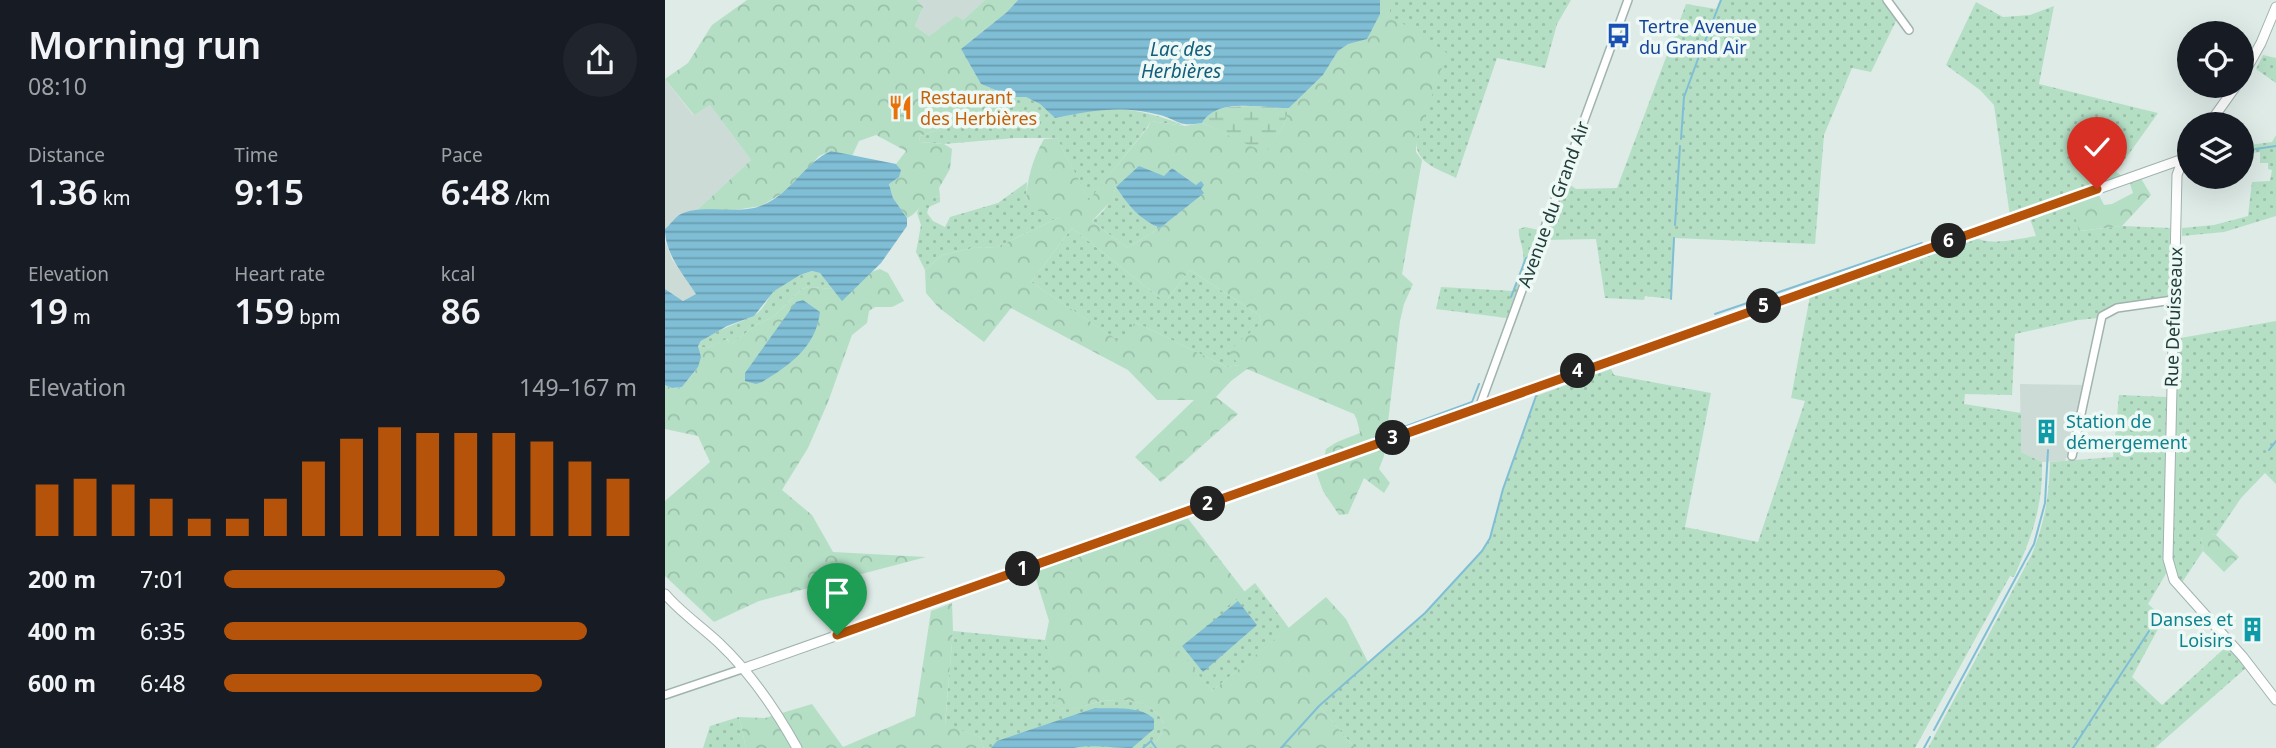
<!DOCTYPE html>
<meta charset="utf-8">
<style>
:root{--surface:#171b24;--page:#20242c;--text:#f1f3f6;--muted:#9ea1a6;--accent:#b45309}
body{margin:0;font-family:"Noto Sans",sans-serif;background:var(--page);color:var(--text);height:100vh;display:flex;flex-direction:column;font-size:26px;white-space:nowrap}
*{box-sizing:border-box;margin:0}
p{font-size:23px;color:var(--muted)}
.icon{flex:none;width:38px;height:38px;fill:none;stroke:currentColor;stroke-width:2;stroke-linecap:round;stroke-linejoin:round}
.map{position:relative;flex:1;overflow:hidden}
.side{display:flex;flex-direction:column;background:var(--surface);width:665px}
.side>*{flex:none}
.controls{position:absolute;left:1512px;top:21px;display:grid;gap:14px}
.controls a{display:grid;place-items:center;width:77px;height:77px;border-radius:50%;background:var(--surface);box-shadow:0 7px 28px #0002;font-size:35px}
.pin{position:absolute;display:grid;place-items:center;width:60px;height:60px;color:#fff;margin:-72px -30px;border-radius:50% 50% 50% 0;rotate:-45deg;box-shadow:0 0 7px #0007}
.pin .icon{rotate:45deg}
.km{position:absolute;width:35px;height:35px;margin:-18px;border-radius:50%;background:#222;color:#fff;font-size:19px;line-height:35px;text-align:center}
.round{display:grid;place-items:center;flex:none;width:74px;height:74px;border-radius:37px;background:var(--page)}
.headline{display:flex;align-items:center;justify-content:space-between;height:119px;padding:0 28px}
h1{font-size:38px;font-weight:600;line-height:52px}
.metrics{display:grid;grid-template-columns:repeat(3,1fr);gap:10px;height:119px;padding:7px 28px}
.metrics div{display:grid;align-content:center}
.metrics b{font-size:35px;font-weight:600}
.metrics small{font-size:19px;font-weight:400}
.metrics p{font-size:19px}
.chart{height:196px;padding:14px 28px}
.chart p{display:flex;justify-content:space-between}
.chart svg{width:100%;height:126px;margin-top:7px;stroke:var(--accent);stroke-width:6}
ul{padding:0 28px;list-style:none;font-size:23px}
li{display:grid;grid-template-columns:112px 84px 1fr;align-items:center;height:52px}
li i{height:18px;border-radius:9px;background:var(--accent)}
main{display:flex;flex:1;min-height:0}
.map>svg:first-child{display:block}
.built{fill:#ccdbd6}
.grass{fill:url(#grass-dots)}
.forest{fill:url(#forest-crowns);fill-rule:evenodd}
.wetland{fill:url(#wetland-marsh)}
.water{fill:url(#water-rules)}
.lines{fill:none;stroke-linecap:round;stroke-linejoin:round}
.stream{stroke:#80bed6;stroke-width:2}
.minor-casing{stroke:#a1b3af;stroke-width:10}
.tertiary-casing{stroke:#a1b3af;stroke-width:11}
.minor{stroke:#fff;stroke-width:7}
.tertiary{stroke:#fff;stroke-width:9}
.route-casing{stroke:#fff;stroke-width:14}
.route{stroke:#b45309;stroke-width:9}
.labels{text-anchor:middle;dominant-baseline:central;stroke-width:7;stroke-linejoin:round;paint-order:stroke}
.transit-label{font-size:18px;fill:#164399;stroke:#eef8f4;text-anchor:start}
.food-label{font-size:18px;fill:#c56008;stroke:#eef8f4;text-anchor:start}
.street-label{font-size:18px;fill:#1e3c38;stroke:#eef8f4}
.culture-label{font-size:18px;fill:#0d838f;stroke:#eef8f4;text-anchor:start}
.water-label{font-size:19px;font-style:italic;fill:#135e7d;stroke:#eef8f4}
</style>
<main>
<section class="side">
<div class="headline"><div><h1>Morning run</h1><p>08:10</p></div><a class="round"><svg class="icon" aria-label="share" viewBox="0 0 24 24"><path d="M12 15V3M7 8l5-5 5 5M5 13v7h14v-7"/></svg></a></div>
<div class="metrics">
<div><p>Distance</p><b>1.36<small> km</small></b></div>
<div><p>Time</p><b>9:15</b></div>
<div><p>Pace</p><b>6:48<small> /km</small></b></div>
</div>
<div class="metrics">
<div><p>Elevation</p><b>19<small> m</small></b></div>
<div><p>Heart rate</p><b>159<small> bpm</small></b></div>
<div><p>kcal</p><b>86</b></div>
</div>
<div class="chart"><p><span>Elevation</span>149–167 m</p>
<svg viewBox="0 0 160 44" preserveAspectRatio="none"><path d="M5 44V26M15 44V24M25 44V26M35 44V31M45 44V38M55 44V38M65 44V31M75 44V18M85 44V10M95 44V6M105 44V8M115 44V8M125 44V8M135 44V11M145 44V18M155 44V24"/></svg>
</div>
<ul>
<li><b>200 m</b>7:01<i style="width:68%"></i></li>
<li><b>400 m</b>6:35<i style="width:88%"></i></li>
<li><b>600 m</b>6:48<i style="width:77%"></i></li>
</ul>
</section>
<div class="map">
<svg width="1611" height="748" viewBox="0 0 1611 748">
<defs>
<pattern id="grass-dots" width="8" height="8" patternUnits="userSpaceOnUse" patternTransform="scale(1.75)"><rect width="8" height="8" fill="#b4dfc5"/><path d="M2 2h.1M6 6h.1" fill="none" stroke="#9ac0aa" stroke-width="1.8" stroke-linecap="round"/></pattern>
<pattern id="forest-crowns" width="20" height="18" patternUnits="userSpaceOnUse" patternTransform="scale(1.75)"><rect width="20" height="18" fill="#b4dfc5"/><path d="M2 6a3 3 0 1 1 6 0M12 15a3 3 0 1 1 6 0" fill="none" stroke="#9ac0aa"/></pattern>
<pattern id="wetland-marsh" width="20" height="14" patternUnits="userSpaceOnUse" patternTransform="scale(1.75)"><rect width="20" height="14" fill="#b4dfc5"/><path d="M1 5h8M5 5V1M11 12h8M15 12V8" fill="none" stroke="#9ac0aa"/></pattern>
<pattern id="water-rules" width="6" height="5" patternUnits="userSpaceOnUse" patternTransform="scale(1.75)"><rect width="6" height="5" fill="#80bed6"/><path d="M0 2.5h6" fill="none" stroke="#689caf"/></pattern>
</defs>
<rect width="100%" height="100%" fill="#deebe7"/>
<!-- built -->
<path class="built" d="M252 0H320L298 20 290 17 264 36 250 26 258 7Z
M0 79 28 115 45 105 86 160 31 211 16 214 0 229Z
M0 241 7 259 31 294 18 301 0 289Z
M1355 384 1423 385 1407 456 1401 458 1400 461 1377 462 1356 452Z"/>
<!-- grass -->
<path class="grass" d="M725 0H906L892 24 880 68 832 58 791 178C774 169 751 164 751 141L725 15Z
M1055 0H1218L1232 19 1206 72 1187 68 1159 135 1150 244 1010 238 1006 299 980 296 979 300 940 298 931 239 878 240 901 182 911 189 952 188 1021 4 1051 9Z
M1311 2 1338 17 1365 15 1389 6 1374 84 1493 113 1451 172 1457 176 1345 216 1329 105 1315 90 1281 65Z
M1598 55 1611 58V83L1591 69Z
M325 88 347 97H361L375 104 390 118C404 115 419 109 433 109 463 107 493 114 520 126L485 121 484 125 424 201 392 138H350L279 144 254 142 255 136 278 128 295 116 308 115 318 106Z
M1611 135V216L1559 232 1517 236V228L1549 225 1583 216 1587 182 1605 181 1607 170 1603 169V163H1595V152L1577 155V146L1607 142Z
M362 182 361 203 397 216 332 247 308 248 277 255 260 270 251 252 256 225 252 213C257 201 261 198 275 196V202L264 207 262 213 268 221 280 227 285 217 333 203Z
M451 187C462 204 476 220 495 228L462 248 427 221C440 212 446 201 451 187Z
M1406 202 1415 231 1457 226 1505 228 1504 298 1437 311 1433 318 1413 320 1350 334 1347 395 1300 394 1299 404 1356 413V452L1377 462C1378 507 1367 536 1349 577L1345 576 1250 748H690L654 706 760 613 817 551 825 538 838 489 871 396 946 369 949 375 1046 393 1020 527 1093 542 1140 401 1126 398 1145 296 1308 236C1323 247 1354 239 1371 236L1364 216Z
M860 227 874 230 842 318 771 309 776 287 848 291C853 278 860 265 858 252 857 244 853 237 854 229Z
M407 228 495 298H503L525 270 594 315 596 322 574 365 562 367 470 322 458 344 366 282Z
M147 271 155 273 168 289 144 287 137 289 108 317 91 325 64 346 63 339 41 348 33 346C40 332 78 323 91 314 99 309 102 299 108 292 116 282 135 275 147 271Z
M1611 321V484L1600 473 1576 498 1551 535 1547 534 1536 538 1538 551 1516 584 1507 564 1510 339Z
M1454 395 1502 397 1499 547 1502 572 1483 604 1499 618 1467 677 1497 705 1562 646 1582 667 1490 748H1263L1367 554C1380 521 1384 497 1385 462L1448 457Z
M590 583 624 628 547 691 511 648Z
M288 631 380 640 398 694 389 704C392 706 396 708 399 709 411 710 426 703 438 701 462 698 491 701 500 726L492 741 484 748H319L315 737 280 725Z
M74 717 81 748H38L45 726Z"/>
<!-- forest -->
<path class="forest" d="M82 0H252L258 7 250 26 264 36 291 16 298 20 320 0H353L342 12 296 49 316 84 325 88 318 106 308 115 295 116 278 128 255 136 254 142 279 144 287 149 285 169 274 188 275 196C253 199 259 210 242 218L228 198 224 183 236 170 231 164 241 151 211 135 194 141 187 156 166 151 154 156 124 189 96 206 63 211H31L86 160 45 105 29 115 0 79 23 63 47 25Z
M715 0H725V15L782 53 751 141V152L757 160 737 274 748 284 739 304 735 321 719 456 714 469 725 483 719 493 699 478 683 514 674 515 658 491 649 466 658 463 661 449 672 442 695 433 692 420 689 414 582 369 566 381 551 397 573 414 496 482 470 457 529 400H492L463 370 346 308 319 342 273 307 261 293 260 270 277 255 308 248 332 247 395 217 374 211 361 203C362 179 367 160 379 139L392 138 424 200 484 126 485 121 520 126 537 123 601 152 619 125 624 108 658 75 673 51 715 14ZM507 168 531 185 538 193 495 228 462 248 427 221 446 201 451 187 499 177ZM407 228 495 298H503L525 270 594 315 596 322C587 334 571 339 565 354L574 365 562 367 470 322 457 343 366 282Z
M1475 177 1486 195 1457 226 1414 231 1406 202 1433 193 1439 205 1447 204 1468 193 1464 181Z
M215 269 223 273 239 301 227 307H210L204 311 202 323 187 335 163 402 143 448 117 490 147 515 168 552 261 557 94 601 49 622 0 576V501L45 462 33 436 0 429V385L7 388 17 387C29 372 38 366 33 346L41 348 62 339 65 345 91 325 108 317 137 289 144 287 168 289 177 300 206 272Z
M521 516 580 592 512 648 547 691 661 597 681 619 704 664 654 706 690 748H484L492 741 500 726C491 701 461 698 438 701 426 703 410 711 399 709 395 708 392 706 388 704L397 694 380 640 384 621 368 569Z
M1542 533 1551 535 1574 557 1559 572 1538 551 1536 538Z
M287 603 288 631 280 724 315 737 319 748H81L74 717 100 718 147 704 178 747 250 716 266 611Z"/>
<!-- wetland -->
<path class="wetland" d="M584 106 624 108 619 125 601 153 537 123C547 106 566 107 584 106Z"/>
<!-- water -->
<path class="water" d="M353 0H715V14L702 39 683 44 673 51 658 75 624 108C598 109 553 96 537 123 512 127 516 121 495 115 456 105 428 110 390 118L375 104 361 97H347L316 84 296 49 342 12Z
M166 151 231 164 236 170 234 177 224 184 228 198 242 218V226L216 263 177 301 155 273 147 271 135 275 109 291 89 316 62 326 36 341 33 346 36 357 33 367 17 387 7 388 0 385V289L18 301 31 294C18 274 0 254 0 229 5 225 10 217 16 214 38 203 73 216 98 205 127 193 139 163 166 151Z
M474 166 499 176 507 168 531 185 536 181 539 185 536 189 539 193 495 228C475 220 462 204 451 187Z
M138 300 155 312C151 347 125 365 97 382L91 384 80 381V373L131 302Z
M573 601 592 625 538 672 517 646Z
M430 708C447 709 476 705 489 719V729L467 748C452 748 421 744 409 748H326L332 741Z"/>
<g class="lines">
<!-- stream -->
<path class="stream" d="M1040 41 1056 0
M1016 139 1019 97 1037 48
M1577 151 1611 146
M1010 225 1015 146
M846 297 861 258
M1006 299 1009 238
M1050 314 1257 243
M709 438 807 402 814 384
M1604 450 1611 441
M1269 730 1369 544 1380 503 1383 450
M478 748 486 741 491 748
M616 748 654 706 760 613 817 551 825 538 838 489 871 396
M1259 748 1265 737
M1408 748 1484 631"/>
<defs>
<path id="minor" d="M1222 0 1244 30
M814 408 963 0
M1407 456 1437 316 1452 308 1508 300
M0 695 77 669"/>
<path id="tertiary" d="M1577 77 1596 43 1611 7
M1544 124 1571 86
M1524 151 1518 159 1512 175 1503 559 1509 580 1578 657 1611 700
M0 594C15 612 36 626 53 642 85 672 111 710 132 748
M77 669 1518 159"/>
</defs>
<!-- minor casing -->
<use href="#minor" class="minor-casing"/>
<!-- tertiary casing -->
<use href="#tertiary" class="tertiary-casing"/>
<!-- minor -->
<use href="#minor" class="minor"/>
<!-- tertiary -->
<use href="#tertiary" class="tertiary"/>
</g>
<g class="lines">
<defs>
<path id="route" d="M172 635 1432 189"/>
</defs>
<!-- route casing -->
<use href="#route" class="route-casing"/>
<!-- route -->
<use href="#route" class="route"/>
</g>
<!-- icons -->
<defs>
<symbol id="bus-bare" viewBox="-9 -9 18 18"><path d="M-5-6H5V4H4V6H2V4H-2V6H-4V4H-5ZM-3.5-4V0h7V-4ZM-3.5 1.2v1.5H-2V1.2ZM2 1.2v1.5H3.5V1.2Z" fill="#1a4fb4" stroke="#eef8f4" stroke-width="2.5" paint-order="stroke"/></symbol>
<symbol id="restaurant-bare" viewBox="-9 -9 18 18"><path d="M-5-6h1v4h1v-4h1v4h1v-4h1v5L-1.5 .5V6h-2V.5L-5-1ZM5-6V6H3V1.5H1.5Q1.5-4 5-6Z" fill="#e8710a" stroke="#eef8f4" stroke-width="2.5" paint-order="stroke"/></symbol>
<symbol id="building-bare" viewBox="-9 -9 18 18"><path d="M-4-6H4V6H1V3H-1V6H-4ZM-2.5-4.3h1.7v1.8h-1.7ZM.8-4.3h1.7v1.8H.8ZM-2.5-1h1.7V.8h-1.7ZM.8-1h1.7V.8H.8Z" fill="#0f9aa8" stroke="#eef8f4" stroke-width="2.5" paint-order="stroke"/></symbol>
</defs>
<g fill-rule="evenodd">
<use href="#bus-bare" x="936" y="18" width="35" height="35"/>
<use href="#restaurant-bare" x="218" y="90" width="35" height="35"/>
<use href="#building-bare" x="1364" y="414" width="35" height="35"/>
<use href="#building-bare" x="1570" y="612" width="35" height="35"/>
</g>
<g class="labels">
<!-- transit labels -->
<g class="transit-label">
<text x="974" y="26">Tertre Avenue<tspan x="974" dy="21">du Grand Air</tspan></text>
</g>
<!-- food labels -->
<g class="food-label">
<text x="255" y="97">Restaurant<tspan x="255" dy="21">des Herbières</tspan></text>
</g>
<!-- street labels -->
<g class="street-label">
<text transform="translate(888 204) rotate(-70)">Avenue du Grand Air</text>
<text transform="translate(1508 317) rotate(-88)">Rue Defuisseaux</text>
</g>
<!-- culture labels -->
<g class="culture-label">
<text x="1401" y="421">Station de<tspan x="1401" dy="21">démergement</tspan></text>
<text x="1568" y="619" text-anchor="end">Danses et<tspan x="1568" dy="21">Loisirs</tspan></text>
</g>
<!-- water labels -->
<g class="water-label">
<text x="516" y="49">Lac des<tspan x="516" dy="22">Herbières</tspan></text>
</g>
</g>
</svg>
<div class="controls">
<a><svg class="icon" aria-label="locate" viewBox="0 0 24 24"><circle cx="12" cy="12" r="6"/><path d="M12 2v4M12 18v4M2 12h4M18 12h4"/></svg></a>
<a><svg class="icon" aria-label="layers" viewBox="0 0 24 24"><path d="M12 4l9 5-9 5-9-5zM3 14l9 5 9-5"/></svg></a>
</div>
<div class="pin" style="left:172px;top:635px;background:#1e9e55"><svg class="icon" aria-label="arrive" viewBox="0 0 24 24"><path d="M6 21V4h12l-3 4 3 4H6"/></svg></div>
<div class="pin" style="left:1432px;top:189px;background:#d93025"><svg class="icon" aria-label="check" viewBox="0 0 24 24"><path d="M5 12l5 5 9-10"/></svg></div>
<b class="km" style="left:358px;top:569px">1</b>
<b class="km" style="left:543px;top:504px">2</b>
<b class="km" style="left:728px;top:438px">3</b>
<b class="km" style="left:913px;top:371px">4</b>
<b class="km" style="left:1099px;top:306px">5</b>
<b class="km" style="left:1284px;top:241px">6</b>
</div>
</main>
